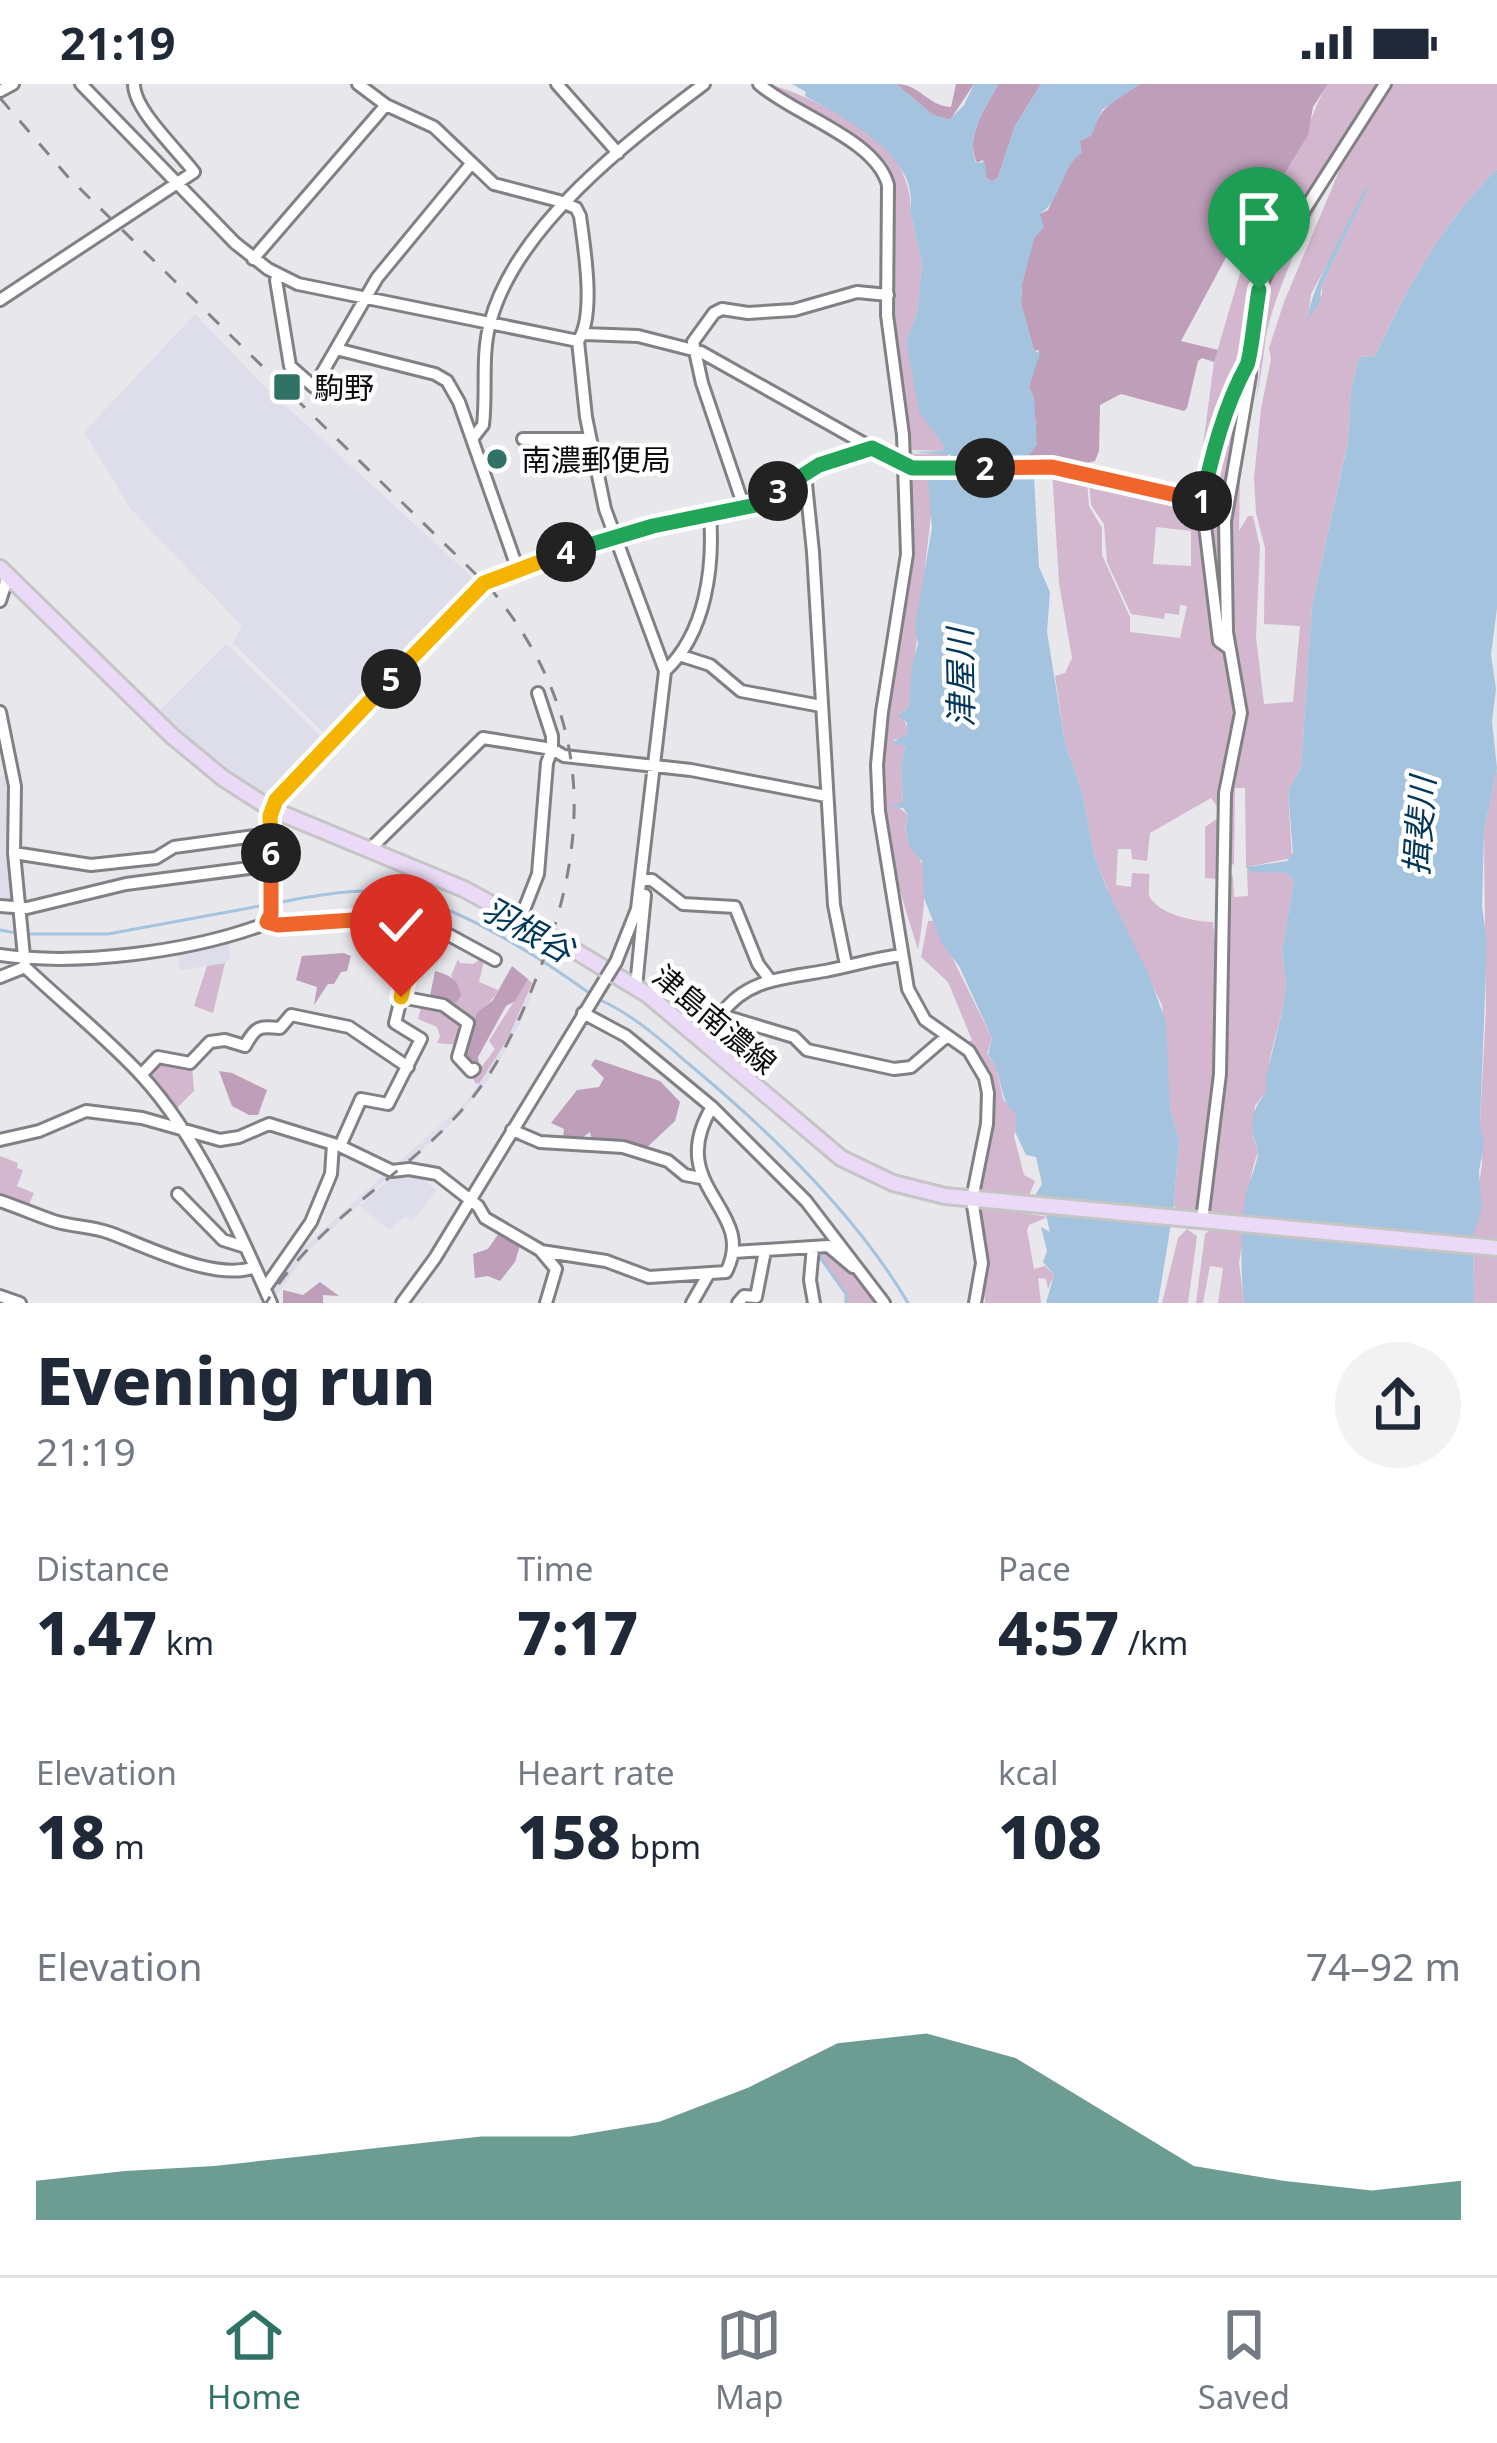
<!DOCTYPE html>
<meta charset="utf-8">
<style>
:root{--surface:#fff;--page:#f2f2f3;--text:#1f2937;--muted:#747a83;--line:#e0e1e3;--accent:#307366}
body{margin:0;font-family:"Noto Sans","Noto Sans JP",sans-serif;background:var(--page);color:var(--text);height:100vh;display:flex;flex-direction:column;font-size:45px;white-space:nowrap}
*{box-sizing:border-box;margin:0}
p{font-size:39px;color:var(--muted)}
.icon{flex:none;width:66px;height:66px;fill:none;stroke:currentColor;stroke-width:2;stroke-linecap:round;stroke-linejoin:round}
.map{position:relative;height:1219px;overflow:hidden}
.details{display:flex;flex-direction:column;background:var(--surface);flex:1}
.details>*{flex:none}
.pin{position:absolute;display:grid;place-items:center;width:102px;height:102px;color:#fff;margin:-123px -51px;border-radius:50% 50% 50% 0;rotate:-45deg;box-shadow:0 0 12px #0007}
.pin .icon{rotate:45deg}
.km{position:absolute;width:60px;height:60px;margin:-30px;border-radius:50%;background:#222;color:#fff;font-size:33px;line-height:60px;text-align:center}
.round{display:grid;place-items:center;flex:none;width:126px;height:126px;border-radius:63px;background:var(--page)}
.summary{display:flex;align-items:center;justify-content:space-between;height:204px;padding:0 36px}
h1{font-size:66px;font-weight:800;line-height:90px}
.figures{display:grid;grid-template-columns:repeat(3,1fr);gap:18px;height:204px;padding:12px 36px}
.figures div{display:grid;align-content:center}
.figures b{font-size:60px;font-weight:800}
.figures small{font-size:33px;font-weight:400}
.figures p{font-size:33px}
.chart{height:336px;padding:24px 36px}
.chart p{display:flex;justify-content:space-between}
.chart svg{width:100%;height:216px;margin-top:12px;fill:var(--accent);opacity:.7}
.status{display:flex;justify-content:space-between;align-items:center;height:84px;padding:0 60px;background:var(--surface);direction:ltr}
.status svg{height:33px;fill:currentColor}
.menu{display:flex;justify-content:space-around;align-items:center;height:168px;border-top:3px solid var(--line);background:var(--surface);font-size:33px;color:var(--muted)}
.menu a{display:grid;justify-items:center;gap:6px}
.menu .current{color:var(--accent)}
.map>svg:first-child{display:block}
.built{fill:#deddea}
.green{fill:#d3b7ce;fill-rule:evenodd}
.forest{fill:#be9eb9}
.water{fill:#a4c3de}
.lines{fill:none;stroke-linecap:round;stroke-linejoin:round}
.stream{stroke:#a4c3de;stroke-width:3}
.minor-casing{stroke:#818185;stroke-width:16}
.major-casing{stroke:#c5c5c5;stroke-width:20}
.minor{stroke:#fff;stroke-width:10}
.major{stroke:#eadaf7;stroke-width:14}
.rail{stroke:#848487;stroke-width:3;stroke-dasharray:15 15;stroke-linecap:butt}
.minor-bridge-casing{stroke:#818185;stroke-width:16;stroke-linecap:butt}
.minor-bridge{stroke:#fff;stroke-width:10}
.split-1-casing{stroke:#fff;stroke-width:24}
.split-2-casing{stroke:#fff;stroke-width:24}
.split-3-casing{stroke:#fff;stroke-width:24}
.split-4-casing{stroke:#fff;stroke-width:24}
.split-5-casing{stroke:#fff;stroke-width:24}
.split-6-casing{stroke:#fff;stroke-width:24}
.split-7-casing{stroke:#fff;stroke-width:24}
.split-8-casing{stroke:#fff;stroke-width:24}
.split-1{stroke:#22a559;stroke-width:15}
.split-2{stroke:#f0652b;stroke-width:15}
.split-3{stroke:#22a559;stroke-width:15}
.split-4{stroke:#22a559;stroke-width:15}
.split-5{stroke:#f5b400;stroke-width:15}
.split-6{stroke:#f5b400;stroke-width:15}
.split-7{stroke:#f0652b;stroke-width:15}
.split-8{stroke:#f5b400;stroke-width:15}
.poi-dot{fill:#307366;stroke:#fff;stroke-width:4.5}
.labels{text-anchor:middle;dominant-baseline:central;stroke-width:9;stroke-linejoin:round;paint-order:stroke}
.poi-label{font-size:30px;fill:#0d0c0e;stroke:#fff;text-anchor:start}
.street-label{font-size:30px;fill:#0d0c0e;stroke:#fff}
.water-label{font-size:33px;font-style:italic;fill:#003659;stroke:#fff}
</style>
<div class="status"><b>21:19</b><svg viewBox="0 0 49 12"><path d="M0 12V9h3v3zM5 12V6h3v6zM10 12V3h3v9zM15 12V0h3v12zM26 1h20v11H26zM47 4h2v5h-2z"/></svg></div>
<div class="map">
<svg width="1497" height="1219" viewBox="0 0 1497 1219">
<rect width="100%" height="100%" fill="#e7e7ec"/>
<!-- built -->
<path class="built" d="M195 230 262 300 476 497 328 653 233 559 242 542 130 424 84 348Z
M226 560 324 655 267 713 213 676 160 626Z
M0 692H11L15 813 9 816 0 815Z
M229 854 230 875 225 879 179 886V865Z
M532 899 536 900 524 931 488 997 444 1047 398 1087 391 1085 464 1020 484 993 508 954Z
M387 1088 393 1089 309 1166 273 1217 269 1209 304 1163Z
M413 1088 437 1106 412 1137 405 1132 389 1146 360 1122 394 1091Z"/>
<!-- green -->
<path class="green" d="M762 0C789 0 878 47 894 72 903 87 913 112 910 127L922 179 917 229 906 257 925 333 945 363 942 367 912 366 913 370 949 369 941 382H912L906 375C894 277 891 180 882 82Z
M1328 0H1381L1271 173 1201 413 1196 415 1214 278 1248 162 1266 132 1253 124C1261 107 1276 103 1286 88 1307 59 1309 29 1328 0Z
M1387 0H1497V85C1442 140 1407 203 1375 272L1359 273 1351 306 1348 356 1312 522 1301 683 1288 707 1292 774 1246 783 1245 704H1235L1234 780 1227 783 1228 706 1241 661 1244 632 1233 569 1228 437 1254 296 1240 395 1239 447 1248 432H1253L1260 463 1256 553 1264 620 1293 618 1300 542 1264 540 1265 464 1256 429 1254 394 1261 325 1271 275 1269 264 1284 218 1340 85C1316 114 1269 220 1265 259 1263 278 1260 296 1256 315L1260 284C1221 228 1354 52 1387 0ZM1369 102 1322 201V210L1308 233 1311 210Z
M1246 293 1222 436 1224 555 1206 417 1240 295Z
M909 386 913 390 916 387H936L909 623 899 630C906 637 912 648 902 655L893 656 905 662 901 680 903 719 896 721 908 731C899 760 918 764 923 783 927 802 922 846 918 866L886 761 882 680 910 472Z
M1052 386 1087 396 1089 422 1102 444V471L1130 533V548L1180 554 1187 522 1180 521 1179 531 1165 529 1164 535 1131 530 1107 478 1104 440 1091 421 1089 397 1199 421 1237 608 1235 660 1224 682 1221 721 1217 722 1211 714 1150 749 1147 777 1132 775 1131 765H1118L1116 801 1131 803 1132 789 1150 790C1149 792 1149 809 1149 811 1156 830 1196 838 1213 838 1224 941 1213 1026 1200 1129L1180 1132 1174 1121 1179 1055 1170 1025 1162 921 1116 829 1094 770 1082 708 1065 659 1055 592 1065 589 1072 574 1059 499ZM1156 443 1191 447V482L1153 480Z
M1497 684V1219H1474L1473 1151 1482 1079 1480 1040 1486 925 1484 748Z
M1218 734 1221 736 1218 846 1216 795 1205 794V743Z
M1247 786 1286 789 1294 796 1282 867 1286 900 1282 928 1270 973 1267 1006 1255 1022 1253 1052 1258 1068C1251 1086 1246 1118 1244 1139L1211 1135 1207 1127 1227 790 1233 792 1234 813 1248 812Z
M928 837H934L992 954 987 970 996 982 1003 1015 1016 1030 1018 1043 1014 1052 1024 1091 1035 1097 1028 1114 983 1110 978 1105 992 1011 966 959 972 956 948 898 921 873Z
M485 872 479 898 498 906C491 922 475 925 473 945L469 938 433 914 456 919 460 905 451 892 458 875 460 879 473 880Z
M225 879 213 929 194 922 207 882Z
M528 895 532 899 508 954 479 1000 475 999 473 994 495 965 489 957C502 935 515 917 528 895Z
M422 919 442 923 466 939 460 961 437 959 440 952 437 943 418 935Z
M158 977 192 981 194 1007 172 1029 147 991Z
M0 1072 18 1079 17 1084 23 1086 17 1102 34 1109 27 1125 0 1115Z
M987 1123 1048 1133 1029 1141 1027 1146 1034 1185 1045 1182 1054 1191 1048 1205 1046 1195 1038 1194 1041 1219H985L978 1125Z
M1187 1145 1197 1152 1188 1219H1162L1178 1154Z
M1210 1146 1244 1148 1239 1179 1244 1219H1218L1223 1184 1210 1182 1203 1219H1196L1205 1150Z
M829 1165 861 1192 879 1219H847V1210L817 1167Z"/>
<!-- forest -->
<path class="forest" d="M896 0C921 0 927 22 951 23L956 0H974L950 36 933 31Z
M998 0H1041L1015 42 998 93 992 98 986 93 983 76 977 79C964 53 986 24 998 0Z
M1140 0H1328L1313 23 1308 51 1286 88 1258 114 1181 257 1218 266 1214 278 1202 274 1198 277 1187 324 1184 327 1121 310 1100 321 1099 367 1095 377C1073 384 1048 377 1024 377L1036 340 1029 303 1039 266 1034 267 1021 219 1022 199 1040 130 1048 126 1080 57C1097 51 1093 37 1105 25 1115 15 1127 6 1140 0Z
M344 869 351 872 347 887 341 888 334 900H328L314 921 317 903 296 896 302 872Z
M512 882 528 895 515 917 506 922 478 973 479 981 470 982 463 972 477 929 493 916Z
M435 887C449 891 459 895 461 911L456 919 430 912Z
M595 975 660 997 680 1018 675 1037 643 1067 592 1056 590 1048 579 1056 563 1054 564 1045 551 1039 577 1006 599 1003 604 994 591 981Z
M219 987 232 989 267 1006 258 1031H249L232 1022Z
M501 1146 521 1158 515 1178 500 1197 488 1192 475 1194 473 1170 488 1165Z
M320 1198 339 1212 323 1211V1219H283V1206L303 1211Z"/>
<!-- water -->
<path class="water" d="M792 0H896L933 31 949 36 964 21 974 0H998C986 24 965 52 976 79L985 78 986 93 992 98 998 93 1015 42 1041 0H1140L1102 26 1091 52 1080 57 1082 69C1060 83 1063 115 1040 130L1044 143 1035 153 1022 199 1021 219 1034 266 1040 270 1029 302 1034 313 1037 361 1024 377 1023 384 1034 394 1039 483 1050 508 1047 548 1065 659 1082 708 1094 770 1106 803 1148 889 1166 938 1170 1025 1179 1055 1174 1121 1158 1219H1046L1054 1191 1043 1178 1047 1167 1041 1143 1050 1148 1044 1122 1034 1113 1042 1100 1036 1073 1026 1071 1016 1050V1030C997 1016 1004 988 988 971L992 954 959 882 942 860 924 814 922 777C907 764 903 750 908 731L903 724 890 723 903 718 901 680 905 662 892 659 907 650V639L898 631 909 623 912 581 918 560 915 542 932 444 928 396 951 371 912 368 942 367 945 363 919 328 906 257 917 229 922 179 910 127C921 72 844 34 805 12L806 8Z
M1497 85V524L1491 571 1496 605 1492 637 1497 684 1484 748 1482 822 1487 858 1480 1040 1484 1059 1479 1087 1482 1125 1473 1151 1474 1219H1244C1240 1188 1241 1146 1245 1114 1248 1098 1256 1085 1258 1069 1258 1066 1254 1054 1253 1050 1250 1031 1256 1022 1267 1006L1266 993 1282 928 1286 900 1282 867 1294 796 1286 789 1250 788 1246 783 1287 777 1293 769 1288 707 1301 683 1312 522 1348 357 1351 306 1359 273 1375 272C1407 203 1442 140 1497 85Z
M1370 101 1322 201 1319 220 1308 235C1309 206 1350 137 1365 105Z"/>
<g class="lines">
<!-- stream -->
<path class="stream" d="M275 819C310 813 350 804 385 808 448 814 541 874 592 911
M0 846 16 849
M26 850H108L265 821
M600 916C634 931 662 957 690 981 768 1046 856 1130 908 1219
M817 1169 846 1210V1219"/>
<defs>
<path id="minor" d="M81 0 235 159 268 185 298 200 578 257
M358 0 386 21 434 43 494 100 559 117 576 124 580 132C584 162 596 232 578 257L586 333 605 425 665 587 637 825 616 878
M557 0 618 69
M759 0C794 31 876 55 888 101L887 231 903 351 907 470 882 628 877 681 879 727 908 905 925 936 969 967 985 994 988 1009 987 1040 972 1115 982 1179 975 1219
M0 7 13 0
M253 175 386 21
M281 192 276 196 290 282 314 303 377 194 471 80
M0 216 194 88C176 64 134 26 134 0
M584 250 638 252 701 268 904 382 1052 383 1202 417
M336 265 435 290 447 297 459 318 518 486
M472 355 483 341C487 308 481 272 490 239 515 143 628 57 704 0
M523 355H589
M805 390 813 468 834 821 846 881
M744 423 702 299 693 258 714 229 722 225 748 229 794 226 857 208 888 211
M0 517 8 492
M1230 565 1219 557 1202 417 1223 336 1239 290 1249 279
M679 571 710 581 741 607 821 622
M665 587C706 549 714 483 710 430
M538 609 552 652V665L564 672 691 686 826 712
M0 628 15 702 14 769 25 883C63 919 106 953 142 992 197 1052 238 1144 271 1219
M368 767 483 654 552 665 547 679 538 790 520 836
M14 769 91 781 156 774 174 763 270 750
M641 796H652L683 820 735 823 758 880 771 897
M0 822 27 824 126 800 272 781
M267 838H406L438 845 495 876
M0 871C78 882 188 868 262 841L271 830 270 732 276 715 493 494 615 452 756 421 819 381 872 364
M0 893 25 883
M636 903 645 811
M648 911 659 907 721 931C746 894 787 894 825 887 851 882 876 874 902 871
M401 913 443 921 468 939 458 973 471 987 474 985
M583 929 626 952 712 1023 806 1117 884 1219
M721 931 794 953 807 966 894 985 911 983 946 953
M141 991 158 973 190 979 210 958 225 956 245 962C256 942 259 942 280 944L291 931 349 943 408 983
M512 1046 540 1058 623 1063 668 1077 685 1091 701 1094
M0 1056 39 1047 86 1027 142 1034 220 1056 239 1053 269 1040 340 1062 392 1087 409 1085 437 1090 478 1122 485 1134 540 1166 556 1185 546 1219
M340 1062 361 1015 388 1020 421 955 395 939 419 841
M178 1110 223 1156 245 1163
M0 1117C18 1123 36 1131 54 1137 72 1143 92 1142 110 1149 148 1163 216 1198 255 1183
M1202 1136 1220 990 1225 709 1241 629 1227 548 1225 437 1250 292 1251 239 1259 206 1273 175 1385 0
M813 1163 810 1196 814 1219
M541 1167 606 1177 649 1193 726 1188C759 1125 663 1104 712 1023
M734 1168 828 1162 853 1183
M265 1204 311 1138 331 1090 333 1060
M0 1212 20 1219
M402 1219 435 1174 606 894
M692 1219 708 1191
M738 1219 744 1212 756 1213 765 1167"/>
<path id="major" d="M0 484 172 652 223 694 271 725 464 805 559 857 648 911 841 1074 893 1099 945 1112 1497 1164"/>
</defs>
<!-- minor casing -->
<use href="#minor" class="minor-casing"/>
<!-- major casing -->
<use href="#major" class="major-casing"/>
<!-- minor -->
<use href="#minor" class="minor"/>
<!-- major -->
<use href="#major" class="major"/>
<!-- rail -->
<path class="rail" d="M0 14 69 94 490 504C588 623 594 742 541 882 521 934 499 985 462 1026 400 1096 316 1137 266 1219"/>
<defs>
<path id="minor-bridge" d="M606 894 616 878"/>
</defs>
<!-- minor-bridge casing -->
<use href="#minor-bridge" class="minor-bridge-casing"/>
<!-- minor-bridge -->
<use href="#minor-bridge" class="minor-bridge"/>
</g>
<g class="lines">
<defs>
<path id="split-1" d="M1202 417C1212 371 1224 323 1247 281 1251 273 1256 221 1259 206"/>
<path id="split-2" d="M985 384 1052 383 1202 417"/>
<path id="split-3" d="M778 407 819 381 872 364 912 384H985"/>
<path id="split-4" d="M566 468 653 442 756 421 778 407"/>
<path id="split-5" d="M391 595 484 499 566 468"/>
<path id="split-6" d="M271 769 270 732 276 716 391 595"/>
<path id="split-7" d="M271 769V830L267 838 278 841 369 835 419 840"/>
<path id="split-8" d="M401 913 419 840"/>
</defs>
<!-- split-1 casing -->
<use href="#split-1" class="split-1-casing"/>
<!-- split-2 casing -->
<use href="#split-2" class="split-2-casing"/>
<!-- split-3 casing -->
<use href="#split-3" class="split-3-casing"/>
<!-- split-4 casing -->
<use href="#split-4" class="split-4-casing"/>
<!-- split-5 casing -->
<use href="#split-5" class="split-5-casing"/>
<!-- split-6 casing -->
<use href="#split-6" class="split-6-casing"/>
<!-- split-7 casing -->
<use href="#split-7" class="split-7-casing"/>
<!-- split-8 casing -->
<use href="#split-8" class="split-8-casing"/>
<!-- split-1 -->
<use href="#split-1" class="split-1"/>
<!-- split-2 -->
<use href="#split-2" class="split-2"/>
<!-- split-3 -->
<use href="#split-3" class="split-3"/>
<!-- split-4 -->
<use href="#split-4" class="split-4"/>
<!-- split-5 -->
<use href="#split-5" class="split-5"/>
<!-- split-6 -->
<use href="#split-6" class="split-6"/>
<!-- split-7 -->
<use href="#split-7" class="split-7"/>
<!-- split-8 -->
<use href="#split-8" class="split-8"/>
</g>
<!-- markers -->
<g class="poi-dot">
<rect x="272" y="288" width="30" height="30" rx="6"/>
<circle cx="497" cy="375" r="12"/>
</g>
<g class="labels">
<!-- poi labels -->
<g class="poi-label">
<text x="314" y="303">駒野</text>
<text x="521" y="375">南濃郵便局</text>
</g>
<!-- street labels -->
<g class="street-label">
<text transform="translate(715 935) rotate(40)">津島南濃線</text>
</g>
<!-- water labels -->
<g class="water-label">
<text transform="translate(960 594) rotate(-91)">津屋川</text>
<text transform="translate(1419 742) rotate(-86)">揖斐川</text>
<text transform="translate(528 845) rotate(29)">羽根谷</text>
</g>
</g>
</svg>
<div class="pin" style="left:1259px;top:206px;background:#1e9e55"><svg class="icon" aria-label="arrive" viewBox="0 0 24 24"><path d="M6 21V4h12l-3 4 3 4H6"/></svg></div>
<div class="pin" style="left:401px;top:913px;background:#d93025"><svg class="icon" aria-label="check" viewBox="0 0 24 24"><path d="M5 12l5 5 9-10"/></svg></div>
<b class="km" style="left:1202px;top:417px">1</b>
<b class="km" style="left:985px;top:384px">2</b>
<b class="km" style="left:778px;top:407px">3</b>
<b class="km" style="left:566px;top:468px">4</b>
<b class="km" style="left:391px;top:595px">5</b>
<b class="km" style="left:271px;top:769px">6</b>
</div>
<section class="details">
<div class="summary"><div><h1>Evening run</h1><p>21:19</p></div><a class="round"><svg class="icon" aria-label="share" viewBox="0 0 24 24"><path d="M12 15V3M7 8l5-5 5 5M5 13v7h14v-7"/></svg></a></div>
<div class="figures">
<div><p>Distance</p><b>1.47<small> km</small></b></div>
<div><p>Time</p><b>7:17</b></div>
<div><p>Pace</p><b>4:57<small> /km</small></b></div>
</div>
<div class="figures">
<div><p>Elevation</p><b>18<small> m</small></b></div>
<div><p>Heart rate</p><b>158<small> bpm</small></b></div>
<div><p>kcal</p><b>108</b></div>
</div>
<div class="chart"><p><span>Elevation</span>74–92 m</p>
<svg viewBox="0 0 160 44" preserveAspectRatio="none"><path d="M0 44V36L10 34L20 33L30 31L40 29L50 27L60 27L70 24L80 17L90 8L100 6L110 11L120 22L130 33L140 36L150 38L160 36V44z"/></svg>
</div>
</section>
<nav class="menu">
<a class="current"><svg class="icon" aria-label="home" viewBox="0 0 24 24"><path d="M3 11l9-7 9 7M6 9v11h12V9"/></svg>Home</a>
<a><svg class="icon" aria-label="map" viewBox="0 0 24 24"><path d="M3 6l6-2 6 2 6-2v14l-6 2-6-2-6 2zM9 4v14M15 6v14"/></svg>Map</a>
<a><svg class="icon" aria-label="saved" viewBox="0 0 24 24"><path d="M7 4h10v16l-5-4-5 4z"/></svg>Saved</a>
</nav>
